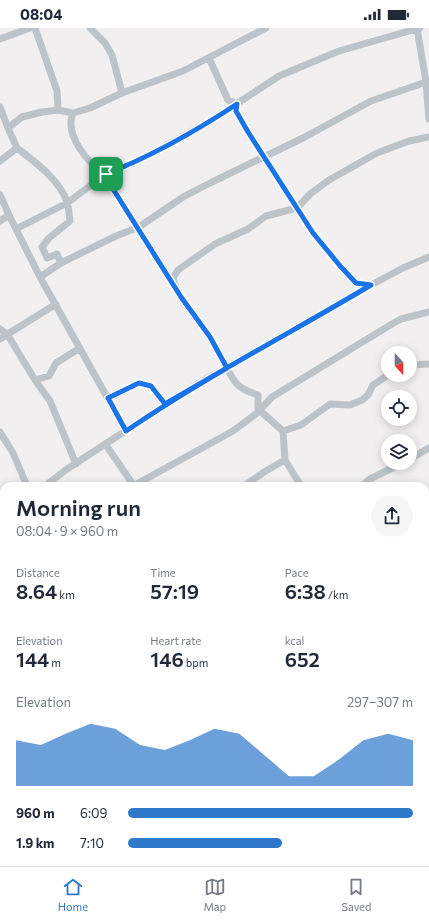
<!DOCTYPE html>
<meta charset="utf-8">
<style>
:root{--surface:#fff;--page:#f6f6f7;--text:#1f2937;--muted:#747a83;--line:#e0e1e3;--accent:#2e79cc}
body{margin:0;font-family:Commissioner,sans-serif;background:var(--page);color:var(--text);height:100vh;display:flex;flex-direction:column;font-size:15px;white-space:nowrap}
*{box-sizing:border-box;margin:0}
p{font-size:13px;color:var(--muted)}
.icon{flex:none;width:22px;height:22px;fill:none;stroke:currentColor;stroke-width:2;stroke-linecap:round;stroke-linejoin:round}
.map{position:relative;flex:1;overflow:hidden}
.sheet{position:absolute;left:0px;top:454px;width:429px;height:384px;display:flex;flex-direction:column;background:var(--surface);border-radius:12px 12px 0 0;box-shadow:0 2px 10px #0003}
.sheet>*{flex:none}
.needle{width:26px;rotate:159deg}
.fabs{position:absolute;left:381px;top:318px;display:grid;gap:8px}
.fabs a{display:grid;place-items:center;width:36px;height:36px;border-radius:50%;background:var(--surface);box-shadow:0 2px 10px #0003;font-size:20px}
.pin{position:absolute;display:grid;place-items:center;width:34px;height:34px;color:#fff;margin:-17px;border-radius:8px;box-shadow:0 2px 6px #0006}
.round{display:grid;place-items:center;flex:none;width:42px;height:42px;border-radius:21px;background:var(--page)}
.summary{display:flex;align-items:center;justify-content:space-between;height:68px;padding:0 16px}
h1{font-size:22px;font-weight:600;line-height:30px}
.stats{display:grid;grid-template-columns:repeat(3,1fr);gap:6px;height:68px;padding:4px 16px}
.stats div{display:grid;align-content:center}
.stats b{font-size:20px;font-weight:600}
.stats small{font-size:11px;font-weight:400}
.stats p{font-size:11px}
.chart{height:112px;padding:8px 16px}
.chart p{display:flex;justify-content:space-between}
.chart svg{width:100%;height:72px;margin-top:4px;fill:var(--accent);opacity:.7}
ul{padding:0 16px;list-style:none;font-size:13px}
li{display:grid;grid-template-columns:64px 48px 1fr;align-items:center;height:30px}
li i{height:10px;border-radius:5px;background:var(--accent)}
.status{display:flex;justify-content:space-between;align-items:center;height:28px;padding:0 20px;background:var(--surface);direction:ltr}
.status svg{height:11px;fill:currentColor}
.dock{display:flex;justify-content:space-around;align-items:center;height:56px;border-top:1px solid var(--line);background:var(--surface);font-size:11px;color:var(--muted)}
.dock a{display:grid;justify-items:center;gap:2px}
.dock .on{color:var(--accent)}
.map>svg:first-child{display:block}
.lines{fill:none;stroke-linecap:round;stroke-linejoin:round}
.minor{stroke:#bcc4ca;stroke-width:7}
.route-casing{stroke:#fff;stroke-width:8}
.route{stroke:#1a73e8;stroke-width:5}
</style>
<div class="status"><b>08:04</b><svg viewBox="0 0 49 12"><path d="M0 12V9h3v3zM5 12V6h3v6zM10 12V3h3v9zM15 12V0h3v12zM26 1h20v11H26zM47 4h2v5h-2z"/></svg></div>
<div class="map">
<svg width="429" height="838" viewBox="0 0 429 838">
<rect width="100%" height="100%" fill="#f1efef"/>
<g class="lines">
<!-- minor -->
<path class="minor" d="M35 0 57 63 58 82
M90 0 105 15 112 27 122 65
M417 0 426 54 429 91
M0 11 30 0
M209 30 228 72 237 76 236 83 248 104 313 205 341 239 356 255 371 257
M0 79 8 100
M73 85C64 107 88 136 106 146L108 153 173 255
M17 120C35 134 60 152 67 174 69 180 69 187 70 193L49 210 42 219 47 230 57 226 61 235
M0 133 17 120 8 100 22 89 42 84 58 82 73 85 90 80 122 65 183 43 266 0
M0 167 9 187 0 193
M9 187 40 249 126 403
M16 201 67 175 106 146 138 133 212 92 279 48 339 23 420 0
M40 249 61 235 116 208 139 199 183 169 212 154 303 110 371 73 429 53
M0 301 7 306 35 352 50 373 76 436
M0 311 56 276
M410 337 429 336
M388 347 373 357 368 367 362 372 350 377 330 376 301 397 283 403 258 381V367C250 364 242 362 236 355 226 342 219 324 210 310 198 290 178 273 173 250L178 242 215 216 248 201 266 188 297 180 310 166 329 152 377 125 409 113 429 109
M35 352 49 348 56 335 80 320
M108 371 139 355 151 358 165 376
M283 403 285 432 301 458
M0 404 13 425 27 458
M106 417 134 458
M410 431 429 420
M45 458 67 441 199 355 371 257 403 240 429 229
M133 458 233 403 257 385 272 369 392 296 401 291 429 284
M244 458 264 444 285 432
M362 458 370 451 402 435
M0 489 4 487
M0 519 4 527
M425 542 429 540
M0 598 4 596
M0 667 4 665
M0 725 4 723
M0 797 4 803
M23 834 25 838
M185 834 188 838
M32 838 39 834
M151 838 156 834"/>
</g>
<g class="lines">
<defs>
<path id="route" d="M106 146 108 153 181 269 210 309 227 340 165 376 151 358 139 355 108 370 126 403C205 349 289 306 371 257L356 255 341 239 313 205 248 104 236 83 237 76C196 103 152 128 106 146"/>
</defs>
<!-- route casing -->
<use href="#route" class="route-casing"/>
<!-- route -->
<use href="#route" class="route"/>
</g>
</svg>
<div class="fabs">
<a><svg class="needle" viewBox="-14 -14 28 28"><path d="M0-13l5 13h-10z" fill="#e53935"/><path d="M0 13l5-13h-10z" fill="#747a83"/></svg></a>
<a><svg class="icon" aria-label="locate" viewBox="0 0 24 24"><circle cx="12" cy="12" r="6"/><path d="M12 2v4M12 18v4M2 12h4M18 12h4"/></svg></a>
<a><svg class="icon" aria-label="layers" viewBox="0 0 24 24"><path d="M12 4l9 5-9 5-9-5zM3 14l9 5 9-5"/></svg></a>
</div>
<div class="pin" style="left:106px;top:146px;background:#1e9e55"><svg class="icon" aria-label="arrive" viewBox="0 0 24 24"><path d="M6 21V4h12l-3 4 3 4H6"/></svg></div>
<section class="sheet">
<div class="summary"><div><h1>Morning run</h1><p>08:04 · 9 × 960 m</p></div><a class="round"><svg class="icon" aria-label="share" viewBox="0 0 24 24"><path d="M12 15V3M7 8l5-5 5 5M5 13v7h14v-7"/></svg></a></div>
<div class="stats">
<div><p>Distance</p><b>8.64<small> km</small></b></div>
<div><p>Time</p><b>57:19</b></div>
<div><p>Pace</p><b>6:38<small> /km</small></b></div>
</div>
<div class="stats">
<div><p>Elevation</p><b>144<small> m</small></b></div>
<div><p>Heart rate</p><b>146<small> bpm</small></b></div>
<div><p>kcal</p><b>652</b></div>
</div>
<div class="chart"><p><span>Elevation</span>297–307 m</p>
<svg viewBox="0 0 160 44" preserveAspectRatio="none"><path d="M0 44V16L10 19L20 12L30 6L40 9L50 19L60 22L70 16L80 9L90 12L100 25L110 38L120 38L130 28L140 16L150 12L160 16V44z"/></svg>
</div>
<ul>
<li><b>960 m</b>6:09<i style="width:100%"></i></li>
<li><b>1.9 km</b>7:10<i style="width:54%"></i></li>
</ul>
</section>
</div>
<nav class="dock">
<a class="on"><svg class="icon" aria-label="home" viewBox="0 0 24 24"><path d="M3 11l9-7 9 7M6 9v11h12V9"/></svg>Home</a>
<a><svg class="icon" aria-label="map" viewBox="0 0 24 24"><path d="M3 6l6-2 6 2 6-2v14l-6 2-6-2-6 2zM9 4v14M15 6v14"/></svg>Map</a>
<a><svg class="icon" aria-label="saved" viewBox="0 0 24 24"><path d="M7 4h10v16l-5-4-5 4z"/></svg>Saved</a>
</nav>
